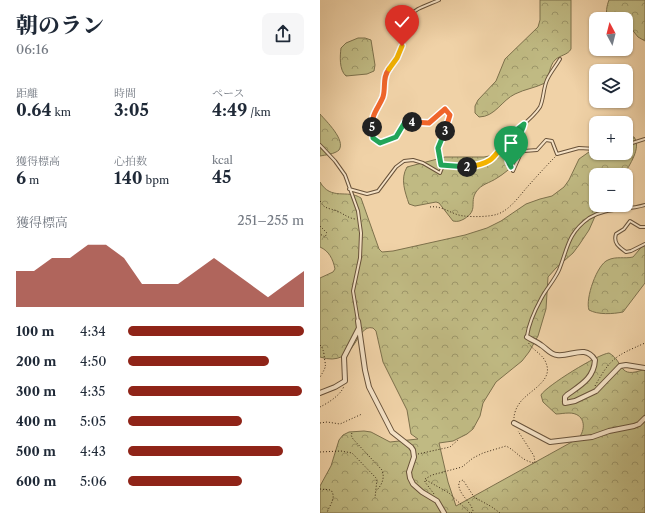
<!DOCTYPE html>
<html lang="ja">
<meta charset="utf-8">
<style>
:root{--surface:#fff;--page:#f6f6f7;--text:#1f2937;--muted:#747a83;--accent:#8f2418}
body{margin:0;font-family:"Libre Caslon Text","Noto Serif JP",serif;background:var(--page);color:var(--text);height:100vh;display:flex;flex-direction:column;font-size:15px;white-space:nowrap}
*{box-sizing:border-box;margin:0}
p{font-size:13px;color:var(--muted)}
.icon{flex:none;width:22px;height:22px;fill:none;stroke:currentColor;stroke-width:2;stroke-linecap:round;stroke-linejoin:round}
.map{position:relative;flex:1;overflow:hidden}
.side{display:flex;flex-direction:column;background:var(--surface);width:320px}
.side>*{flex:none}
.needle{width:26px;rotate:353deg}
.buttons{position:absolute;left:269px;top:12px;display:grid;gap:8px}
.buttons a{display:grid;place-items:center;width:44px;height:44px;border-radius:8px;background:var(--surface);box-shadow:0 1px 3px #0004;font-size:20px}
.pin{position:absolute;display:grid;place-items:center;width:34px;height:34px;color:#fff;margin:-41px -17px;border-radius:50% 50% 50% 0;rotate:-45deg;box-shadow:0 0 4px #0007}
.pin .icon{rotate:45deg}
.km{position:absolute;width:20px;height:20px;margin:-10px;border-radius:50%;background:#222;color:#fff;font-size:11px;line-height:20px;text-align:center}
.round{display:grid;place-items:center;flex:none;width:42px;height:42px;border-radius:8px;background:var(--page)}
.overview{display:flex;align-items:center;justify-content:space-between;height:68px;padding:0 16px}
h1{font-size:22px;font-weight:800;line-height:30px}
.figures{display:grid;grid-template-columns:repeat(3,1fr);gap:6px;height:68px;padding:4px 16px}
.figures div{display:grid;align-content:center}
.figures b{font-size:17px;font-weight:800}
.figures small{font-size:11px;font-weight:400}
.figures p{font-size:11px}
.chart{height:112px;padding:8px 16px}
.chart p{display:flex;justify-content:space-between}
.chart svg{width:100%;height:72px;margin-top:4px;fill:var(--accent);opacity:.7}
ul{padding:0 16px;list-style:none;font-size:13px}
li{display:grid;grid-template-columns:64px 48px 1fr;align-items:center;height:30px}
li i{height:10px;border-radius:5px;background:var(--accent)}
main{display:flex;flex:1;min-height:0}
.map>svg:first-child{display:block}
.forest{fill:url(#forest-crowns);stroke:#7d714c}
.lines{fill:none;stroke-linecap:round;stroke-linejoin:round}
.service-casing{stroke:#68523a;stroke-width:4}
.minor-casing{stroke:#68523a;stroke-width:6}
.path{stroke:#3a2815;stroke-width:1;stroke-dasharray:1 2;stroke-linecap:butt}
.service{stroke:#f5e2c6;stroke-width:2}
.minor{stroke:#f5e2c6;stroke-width:4}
.split-1-casing{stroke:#fff;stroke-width:8}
.split-2-casing{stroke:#fff;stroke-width:8}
.split-3-casing{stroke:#fff;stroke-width:8}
.split-4-casing{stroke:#fff;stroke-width:8}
.split-5-casing{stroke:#fff;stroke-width:8}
.split-6-casing{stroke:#fff;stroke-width:8}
.split-7-casing{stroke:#fff;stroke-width:8}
.split-1{stroke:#22a559;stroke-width:5}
.split-2{stroke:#f5b400;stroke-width:5}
.split-3{stroke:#22a559;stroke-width:5}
.split-4{stroke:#f0652b;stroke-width:5}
.split-5{stroke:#22a559;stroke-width:5}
.split-6{stroke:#f0652b;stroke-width:5}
.split-7{stroke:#f5b400;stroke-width:5}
</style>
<main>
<section class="side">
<div class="overview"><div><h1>朝のラン</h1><p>06:16</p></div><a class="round"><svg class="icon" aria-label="share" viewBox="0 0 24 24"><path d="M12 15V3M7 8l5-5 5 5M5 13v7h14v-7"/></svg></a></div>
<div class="figures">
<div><p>距離</p><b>0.64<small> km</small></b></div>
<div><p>時間</p><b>3:05</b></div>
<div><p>ペース</p><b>4:49<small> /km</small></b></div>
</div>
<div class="figures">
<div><p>獲得標高</p><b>6<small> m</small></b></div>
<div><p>心拍数</p><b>140<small> bpm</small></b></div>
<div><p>kcal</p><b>45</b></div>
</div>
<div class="chart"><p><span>獲得標高</span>251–255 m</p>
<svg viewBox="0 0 160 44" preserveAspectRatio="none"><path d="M0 44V22L10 22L20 14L30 14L40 6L50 6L60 14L70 30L80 30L90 30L100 22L110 14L120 22L130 30L140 38L150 30L160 22V44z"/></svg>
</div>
<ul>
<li><b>100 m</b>4:34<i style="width:100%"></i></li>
<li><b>200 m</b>4:50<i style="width:80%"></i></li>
<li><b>300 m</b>4:35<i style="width:99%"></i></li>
<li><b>400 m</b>5:05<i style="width:65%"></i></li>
<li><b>500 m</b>4:43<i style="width:88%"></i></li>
<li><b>600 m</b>5:06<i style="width:65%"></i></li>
</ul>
</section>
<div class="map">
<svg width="325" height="513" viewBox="0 0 325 513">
<defs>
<pattern id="forest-crowns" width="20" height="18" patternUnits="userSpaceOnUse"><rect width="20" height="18" fill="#c0ba83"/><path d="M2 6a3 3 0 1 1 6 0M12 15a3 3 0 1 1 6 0" fill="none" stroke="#9d976a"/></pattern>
</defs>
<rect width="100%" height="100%" fill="#f0d2a7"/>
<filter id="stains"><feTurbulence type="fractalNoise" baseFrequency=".005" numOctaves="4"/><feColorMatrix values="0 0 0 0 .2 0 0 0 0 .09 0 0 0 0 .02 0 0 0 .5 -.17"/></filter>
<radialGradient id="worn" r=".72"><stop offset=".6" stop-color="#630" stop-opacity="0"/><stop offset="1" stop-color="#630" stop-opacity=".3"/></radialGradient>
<!-- forest -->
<path class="forest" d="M220 0H251V49C248 55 240 55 235 60 229 66 230 76 225 83 215 88 205 89 195 94 182 100 175 117 159 117L155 113V106L158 100 176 81 185 59 218 27 220 20Z
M289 0H325V41L318 37 306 22V19H288C285 14 287 5 289 0Z
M38 38H45L51 40 55 65 54 71 47 74 26 76C19 70 20 56 21 48L26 43Z
M0 114C6 121 26 140 19 150 15 154 5 155 0 156Z
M311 137H314C322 148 309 165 304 175H276V205H280L269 230 259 245 253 253 236 268 228 277 226 309 218 336 209 352 202 361 176 382 163 403 160 416 153 429 147 434 133 441 119 443 128 482 136 506 259 438C267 427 264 413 249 413 244 413 240 414 236 414L223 402 221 395C226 386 278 354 289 353 305 362 297 380 325 369V513H0V486L11 466 19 440 23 435 29 432 44 431 51 432 70 442 98 439 91 434 87 410 63 362 56 331 53 328C35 323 37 369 0 357V278L13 272 15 269C13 259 9 251 0 247V182C11 201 27 189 41 198L59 249 62 252 73 251 145 235 167 228 181 221 206 204 220 199 232 196 244 187 249 180 259 159 276 147V153H306V138Z
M190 152 197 154 198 159 197 163C190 168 184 174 177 178 170 183 161 184 156 192 149 203 159 210 144 219 140 221 138 222 133 221L119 203 116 202 95 206 89 204C85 192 80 179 87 167L125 157H164Z
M325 243V283L303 312C293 314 278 315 269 310 265 299 277 264 288 260 296 256 305 259 313 257Z"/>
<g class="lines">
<defs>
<path id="service" d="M203 125C201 138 182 147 188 162 190 165 192 168 193 171L201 153 204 151 217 150 226 140 232 141 237 154 259 148 276 149
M0 145 15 161 25 175 38 211 41 233 40 258 33 291 38 321
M306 145 325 139
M121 165C138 168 161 170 174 157 181 151 185 141 191 135 201 126 213 118 220 107 224 98 223 89 227 80 230 73 236 66 240 59
M29 189 47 194 58 191 76 167 84 161 93 160 103 163 120 173 122 168 118 148 130 115 125 109 109 123 85 122 75 137 60 143 53 138C51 126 51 119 57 108 59 104 62 99 63 95 64 87 63 80 66 73 71 64 78 58 81 47 84 37 80 27 87 18 95 8 108 5 119 0
M325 227H320L310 221 304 229 296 234C293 243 299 247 306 252L311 251 325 244
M207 336C209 323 215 310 221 299 226 289 234 281 239 270 248 248 247 234 269 218 286 207 306 211 325 205"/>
<path id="minor" d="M38 321 45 370 49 387 72 432 91 447 93 450 94 457 89 472 90 478 93 484 102 492 117 501 124 513
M207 337C212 340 217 342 221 345 226 348 231 355 237 355 251 357 265 344 275 360 274 378 261 385 247 395L245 397V403L255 401 276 391 300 366 306 365 325 368
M0 393 15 387 25 381 24 357 39 328
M194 423 230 442 272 437 289 431 314 426 319 424 325 418"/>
</defs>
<!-- service casing -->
<use href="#service" class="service-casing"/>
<!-- minor casing -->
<use href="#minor" class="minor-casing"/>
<!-- path -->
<path class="path" d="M0 201C4 209 9 208 17 211 24 214 28 218 35 219
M110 207C122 205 132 215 144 216 153 217 169 217 178 214 191 209 200 195 209 185 218 175 227 165 236 156
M0 226 7 233 5 237 0 234
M0 345C3 348 3 350 4 354 5 367 8 364 0 377
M275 386C291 357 296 356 325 343
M0 407C8 403 21 395 24 386
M194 418C194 414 196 408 199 404 207 391 234 382 226 363 223 354 212 350 208 342
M0 423 7 422 20 424 42 414
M32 433 31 435 33 439 62 470C65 478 62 485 56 491
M0 452 21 451 32 453 57 479 55 498
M98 454 130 447 138 440
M106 480 129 493 150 513
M0 489 11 490C17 499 9 505 7 513
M114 494 105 482V479L112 475 142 467 153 458 163 453 186 446C198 452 201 461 215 463L214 456 198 431
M151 513 153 511C151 501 137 494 139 482L143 480 154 497 172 507 180 513"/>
<!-- service -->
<use href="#service" class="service"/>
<!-- minor -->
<use href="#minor" class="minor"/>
</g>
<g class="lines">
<defs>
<path id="split-1" d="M191 167C179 148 201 141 204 124L194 132"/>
<path id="split-2" d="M147 167C181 163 173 151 194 132"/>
<path id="split-3" d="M125 131 118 148 121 165 147 167"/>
<path id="split-4" d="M92 122 109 123 125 109 130 115 125 131"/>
<path id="split-5" d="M52 127 53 138 60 143 76 137 85 122H92"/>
<path id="split-6" d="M52 127C51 115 59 107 63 97 66 87 62 78 69 69"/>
<path id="split-7" d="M69 69 77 58 82 46"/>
</defs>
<!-- split-1 casing -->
<use href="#split-1" class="split-1-casing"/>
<!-- split-2 casing -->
<use href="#split-2" class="split-2-casing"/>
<!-- split-3 casing -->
<use href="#split-3" class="split-3-casing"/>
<!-- split-4 casing -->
<use href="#split-4" class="split-4-casing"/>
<!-- split-5 casing -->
<use href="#split-5" class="split-5-casing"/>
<!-- split-6 casing -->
<use href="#split-6" class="split-6-casing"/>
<!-- split-7 casing -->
<use href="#split-7" class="split-7-casing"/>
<!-- split-1 -->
<use href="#split-1" class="split-1"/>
<!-- split-2 -->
<use href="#split-2" class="split-2"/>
<!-- split-3 -->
<use href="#split-3" class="split-3"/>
<!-- split-4 -->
<use href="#split-4" class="split-4"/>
<!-- split-5 -->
<use href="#split-5" class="split-5"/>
<!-- split-6 -->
<use href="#split-6" class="split-6"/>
<!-- split-7 -->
<use href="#split-7" class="split-7"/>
</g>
<rect width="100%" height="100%" filter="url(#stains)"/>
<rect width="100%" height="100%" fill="url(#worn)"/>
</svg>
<div class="buttons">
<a><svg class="needle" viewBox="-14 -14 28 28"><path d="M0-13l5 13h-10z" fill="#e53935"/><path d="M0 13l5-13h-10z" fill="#747a83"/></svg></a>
<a><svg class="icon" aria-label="layers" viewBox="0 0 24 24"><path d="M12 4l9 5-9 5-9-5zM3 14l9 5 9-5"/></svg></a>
<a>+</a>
<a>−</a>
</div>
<div class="pin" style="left:191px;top:167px;background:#1e9e55"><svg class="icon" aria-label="arrive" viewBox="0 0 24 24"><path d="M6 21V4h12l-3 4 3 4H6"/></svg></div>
<div class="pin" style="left:82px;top:46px;background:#d93025"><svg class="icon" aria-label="check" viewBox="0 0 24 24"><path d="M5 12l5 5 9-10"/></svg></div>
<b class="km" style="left:147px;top:167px">2</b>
<b class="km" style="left:125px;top:131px">3</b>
<b class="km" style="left:92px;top:122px">4</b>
<b class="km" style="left:52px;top:127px">5</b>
</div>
</main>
